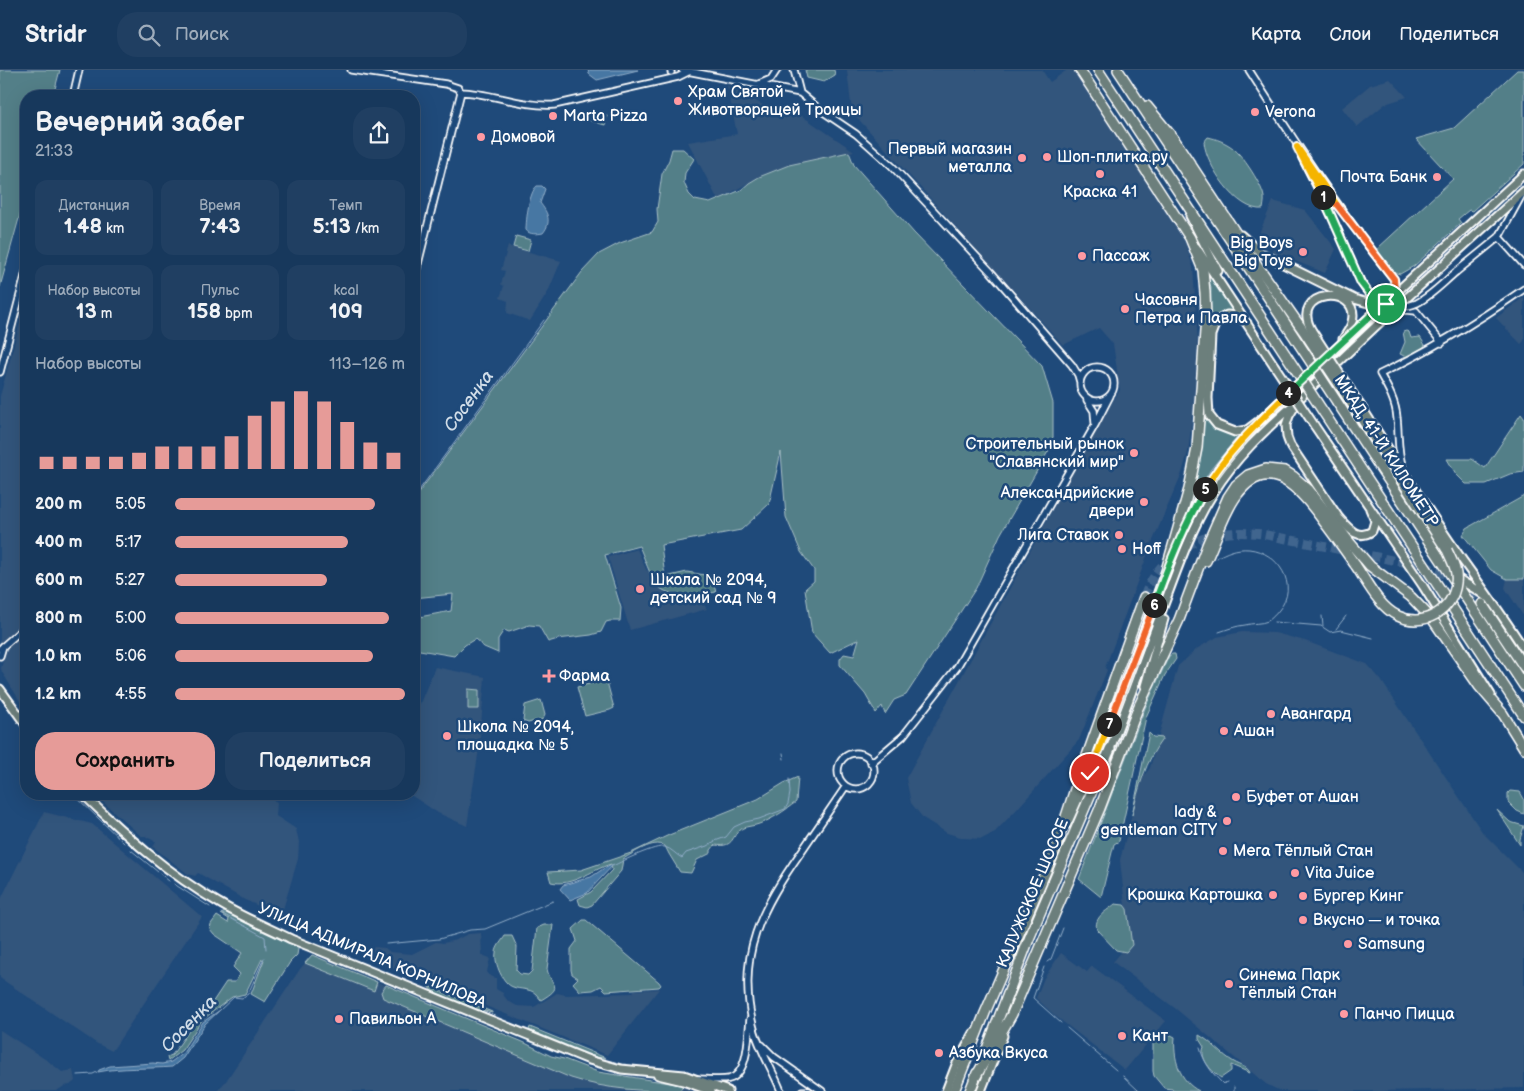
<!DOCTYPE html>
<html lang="ru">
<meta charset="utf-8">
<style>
:root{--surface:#17385c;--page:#203f62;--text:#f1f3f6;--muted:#9eacbb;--line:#365272;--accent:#e69b98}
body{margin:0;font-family:"Balsamiq Sans",sans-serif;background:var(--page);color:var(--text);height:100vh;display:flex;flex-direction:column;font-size:19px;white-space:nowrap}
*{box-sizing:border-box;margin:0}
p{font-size:16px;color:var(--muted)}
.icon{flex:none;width:28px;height:28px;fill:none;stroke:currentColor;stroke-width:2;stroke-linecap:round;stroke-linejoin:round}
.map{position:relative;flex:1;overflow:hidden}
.sheet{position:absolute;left:20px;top:20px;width:400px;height:710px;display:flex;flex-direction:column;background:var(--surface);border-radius:20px;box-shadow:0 5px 20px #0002,0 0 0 1px var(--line)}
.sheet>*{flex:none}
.pin{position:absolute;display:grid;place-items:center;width:42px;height:42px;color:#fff;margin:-21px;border:2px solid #fff;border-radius:50%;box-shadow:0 1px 5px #0007}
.km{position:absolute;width:25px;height:25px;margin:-12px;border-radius:50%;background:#222;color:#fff;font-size:14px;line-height:25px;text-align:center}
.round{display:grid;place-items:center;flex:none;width:52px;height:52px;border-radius:20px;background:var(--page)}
.overview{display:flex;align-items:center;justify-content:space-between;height:85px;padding:0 15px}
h1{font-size:28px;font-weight:800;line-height:38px}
.metrics{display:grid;grid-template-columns:repeat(3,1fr);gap:8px;height:85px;padding:5px 15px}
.metrics div{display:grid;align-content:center;border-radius:12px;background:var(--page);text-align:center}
.metrics b{font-size:21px;font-weight:800}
.metrics small{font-size:14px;font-weight:400}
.metrics p{font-size:14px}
.chart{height:140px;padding:10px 15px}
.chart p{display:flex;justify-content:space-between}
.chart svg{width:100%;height:90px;margin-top:5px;stroke:var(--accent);stroke-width:6}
.button{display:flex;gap:10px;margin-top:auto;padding:10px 15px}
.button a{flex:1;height:58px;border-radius:20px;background:var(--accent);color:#111;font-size:20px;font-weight:800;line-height:58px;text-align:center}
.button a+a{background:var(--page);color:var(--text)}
ul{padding:0 15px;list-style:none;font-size:16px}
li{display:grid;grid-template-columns:80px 60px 1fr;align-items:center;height:38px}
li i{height:12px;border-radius:6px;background:var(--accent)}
header{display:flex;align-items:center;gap:30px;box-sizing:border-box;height:70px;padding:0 25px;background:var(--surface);border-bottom:1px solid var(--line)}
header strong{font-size:24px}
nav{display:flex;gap:28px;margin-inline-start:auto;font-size:18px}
.search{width:350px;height:45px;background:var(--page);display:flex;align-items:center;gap:12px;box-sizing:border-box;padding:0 18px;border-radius:20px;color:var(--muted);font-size:19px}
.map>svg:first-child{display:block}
.built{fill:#32547c}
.green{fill:#527f88;stroke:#a8bfc4}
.water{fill:#4777a3;stroke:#91adc8}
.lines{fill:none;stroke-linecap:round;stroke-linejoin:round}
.stream{stroke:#91adc8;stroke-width:1}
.highway-tunnel{stroke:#41658e;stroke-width:9;stroke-dasharray:9 4.5;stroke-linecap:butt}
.minor-casing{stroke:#fff;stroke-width:9}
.major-casing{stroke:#fff;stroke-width:11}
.highway-casing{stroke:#fff;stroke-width:12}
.minor{stroke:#1f4a7a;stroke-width:5.5}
.major{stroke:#6c7f7c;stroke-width:7}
.highway{stroke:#6c7f7c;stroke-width:9}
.minor-bridge-casing{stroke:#fff;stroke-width:9;stroke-linecap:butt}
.major-bridge-casing{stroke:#fff;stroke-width:11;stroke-linecap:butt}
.highway-bridge-casing{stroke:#fff;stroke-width:12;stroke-linecap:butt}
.minor-bridge{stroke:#1f4a7a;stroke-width:5.5}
.major-bridge{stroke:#6c7f7c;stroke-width:7}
.highway-bridge{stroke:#6c7f7c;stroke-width:9}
.split-1-casing{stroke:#fff;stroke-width:10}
.split-2-casing{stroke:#fff;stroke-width:10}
.split-3-casing{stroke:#fff;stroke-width:10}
.split-4-casing{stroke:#fff;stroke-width:10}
.split-5-casing{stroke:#fff;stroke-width:10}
.split-6-casing{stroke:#fff;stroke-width:10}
.split-7-casing{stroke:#fff;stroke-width:10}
.split-8-casing{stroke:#fff;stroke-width:10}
.split-1{stroke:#22a559;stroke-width:6}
.split-2{stroke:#f5b400;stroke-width:6}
.split-3{stroke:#f0652b;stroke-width:6}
.split-4{stroke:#22a559;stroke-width:6}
.split-5{stroke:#f5b400;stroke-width:6}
.split-6{stroke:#22a559;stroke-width:6}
.split-7{stroke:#f0652b;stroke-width:6}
.split-8{stroke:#f5b400;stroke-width:6}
.poi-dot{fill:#ff9aa2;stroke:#1f4a7a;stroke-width:2}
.labels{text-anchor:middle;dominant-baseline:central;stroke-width:5;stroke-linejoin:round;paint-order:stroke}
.poi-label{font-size:16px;fill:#fff;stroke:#1f4a7a;text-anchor:start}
.street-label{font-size:16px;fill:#fff;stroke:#1f4a7a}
.water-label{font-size:18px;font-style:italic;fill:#d1dde8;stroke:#1f4a7a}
</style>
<header>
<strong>Stridr</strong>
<div class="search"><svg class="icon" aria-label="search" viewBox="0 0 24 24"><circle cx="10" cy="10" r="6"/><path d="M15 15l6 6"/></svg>Поиск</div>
<nav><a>Карта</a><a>Слои</a><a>Поделиться</a></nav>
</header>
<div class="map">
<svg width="1524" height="1021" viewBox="0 0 1524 1021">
<rect width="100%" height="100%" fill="#1f4a7a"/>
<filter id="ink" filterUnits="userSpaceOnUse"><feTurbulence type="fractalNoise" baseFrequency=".02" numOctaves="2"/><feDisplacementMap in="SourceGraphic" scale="10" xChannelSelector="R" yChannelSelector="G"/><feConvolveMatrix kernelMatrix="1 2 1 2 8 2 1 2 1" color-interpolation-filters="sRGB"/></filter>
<g filter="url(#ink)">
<!-- built -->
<path class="built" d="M847 0H1042L1050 12 1067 0H1075L1185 172 1193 197 1198 275 1194 335 1188 382 1182 403 1151 475 1105 598 1107 600 1079 670 1018 738 995 762 982 769 964 768 947 763 923 748 911 733 906 708 1045 454 1080 385 1120 320 1113 274 1099 258 1063 275 852 42Z
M1390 9 1407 27 1385 34 1357 57 1342 38 1370 15Z
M727 15 770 39 802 46 854 81 789 95 759 107 718 130 688 72 737 64Z
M1273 131 1305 140 1336 179 1325 203 1273 182 1272 178 1257 168Z
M508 176 561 191 548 222 530 251 507 243 508 231 500 228 504 216 501 214 505 201 501 200Z
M1524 227V271L1521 274 1496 248Z
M26 231V553L0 575V326Z
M637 479 646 499 666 522 677 529 685 531 701 530 707 539 630 560 608 487Z
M1507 509H1524V547L1505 518Z
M26 561V641L2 602 1 598 7 578Z
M1242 562 1275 563 1305 571 1367 594 1381 610 1483 763 1524 804V1018L1381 1021H1280L1266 1014 1176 939 1113 892 1129 873 1120 790 1141 709 1150 698 1178 596 1198 578 1217 567Z
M435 597 485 607 479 679 467 756 438 743 409 724H414V648Z
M94 724H261L277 732 276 746 296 759 299 772 298 789 281 846 245 830 198 803 195 806 188 804 153 777 156 772 145 766H141Z
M44 742 92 754 202 847 112 981 96 973 0 908V831Z
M481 863 482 885 490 888 487 902 490 906 496 908V919L503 923 504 926 508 931 517 936 534 937 557 923 566 925 633 923 634 920 659 919 607 985 367 888 374 877 385 878 390 882 412 884 436 872 443 873 456 870 468 864Z
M1061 883 1087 902 1092 896 1166 951 1125 1000 1054 945 1036 928 1044 908Z
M312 885 523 972 551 986 564 989 587 998 612 1005 683 1015 694 1018 692 1021H217L226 1011 300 899Z
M0 960 48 991 62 1002 73 1000 75 1011 70 1015 64 1016 57 1021H0Z"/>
<!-- green -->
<path class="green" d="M0 0H60L53 26H26V123L0 217Z
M805 0H834L835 5 824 12 807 8Z
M1517 0H1524V94L1472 141 1469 140 1458 149 1461 153 1414 196 1400 204C1391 203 1379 188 1378 178L1453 109 1416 69 1454 58Z
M590 41 607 46 605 55 588 50Z
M1208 67C1217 69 1225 72 1233 78 1243 86 1259 111 1263 123 1265 129 1264 133 1263 139 1237 142 1206 95 1204 72Z
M672 79H683L694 89 685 103 684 113 689 124 695 130 710 133 741 120 749 113 759 107 789 95 849 82 854 95 914 163 1042 296 1053 333V373L1000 465 976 518 906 625 894 630 885 644 882 636 876 643 865 624 840 595V589L844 584 854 586 859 569 830 583 812 563 805 519 814 511V500L801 482 786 447 781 382 769 434 741 460 661 475 665 507 687 502 711 506 716 522C701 525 668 529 657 515 649 504 645 489 639 476L605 485 621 538 620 551H610L606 552 601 562 591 565 558 569 548 572 539 556 529 555 509 562 504 560 498 569V583L484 577 475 569 465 575 454 586 414 579V548L451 541 453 524 414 528V429L582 202 599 184 620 173 652 162 658 152 657 139 662 104 669 90Z
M516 166 531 170 528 181 513 177Z
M1205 199 1234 242C1221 242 1213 248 1210 260L1211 217Z
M1406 261 1409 262 1411 268 1420 267 1425 275C1421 282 1413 282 1406 287L1400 284 1405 272 1403 262Z
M1521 344 1524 348V402L1510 404 1486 414H1466L1456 404 1447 389H1472L1485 398Z
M1205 345C1219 355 1217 365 1240 364L1211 399 1186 441 1199 390Z
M1524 426V509H1507L1491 500 1463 465 1467 458Z
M1172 584H1175L1176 589 1165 605 1146 647 1119 771 1114 774 1101 827 1079 809 1145 638 1169 586Z
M601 611V612H607L614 638 610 640 585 646 577 617Z
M468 619 479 620V639H468Z
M541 630 545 645 543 649 528 653 523 651 525 635Z
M1149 663 1153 667 1163 668C1145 692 1139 717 1132 745Z
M798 707 796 732C784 741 773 749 759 754 754 756 748 756 743 758 730 765 736 778 715 775L711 780V783L697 790 691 803 680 802 669 784 665 776C653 769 634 783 623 789L621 801 592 835 587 837 580 835 578 829 591 822 612 800 611 794C591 800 572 817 551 812L548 802 581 800 631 783 669 765 758 729 784 713Z
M1510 721 1520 722 1524 729V744L1517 741 1508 732V723Z
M1497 740 1510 752 1524 756 1520 769V775Z
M1115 834 1124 835 1127 839 1132 875 1126 882 1116 880 1097 860C1093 847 1107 841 1115 834Z
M225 842 294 874 298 879 297 885 290 892 265 932 251 924 264 890 262 889 245 924 232 927 202 950 182 980 168 991 167 987 172 985 207 935 210 936 226 912H235L240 904 233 897 242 883 214 864 210 859 211 854 217 846 228 853 229 849 221 844Z
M583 850H586L659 912 661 915 659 917C641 918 624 920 606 921L601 916 593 920 580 921 573 913 578 908 572 904 571 900V879L577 871 573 859Z
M544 855H553L547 899C551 917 565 916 541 930 539 928 538 926 536 924 530 918 520 920 513 917 503 914 494 893 496 883 496 877 502 871 505 866H512L517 877 516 900 520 904 528 905 532 901 537 858Z
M312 885 377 912 374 921 305 893Z
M386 915 523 972 551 986 564 989 598 1002 683 1015 680 1021C641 1021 608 1020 571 1008L383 928 381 922Z
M428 916 492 942V943L477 939 432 921Z
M530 957 606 988H598L529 960Z
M1167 963 1175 967C1173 988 1179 1011 1199 1021H1174L1172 1019 1164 1018 1154 1006 1153 1001V970Z
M1199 965C1212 972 1222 985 1234 992 1241 996 1248 997 1250 1003L1231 995V1001L1221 1008C1212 1002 1199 988 1204 977L1199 969Z"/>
<!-- water -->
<path class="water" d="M588 0H638L597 10 589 4Z
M537 116H542L545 119 540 133C548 143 552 152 543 163 538 164 529 165 526 160 526 150 529 122 537 116Z
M614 794 587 823 570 830 560 819 563 815 591 807 603 799Z
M220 940 205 954 183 988 172 997C149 999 122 997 98 1002L99 1000 110 996 153 993 162 994 171 992 183 983 203 952Z"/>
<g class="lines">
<!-- stream -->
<path class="stream" d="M414 427 544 250
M1216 488C1227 482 1236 478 1249 479 1278 482 1300 515 1279 540 1276 544 1272 548 1268 551 1261 554 1252 553 1245 555 1236 556 1228 559 1219 562
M1322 546 1323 556
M1274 552 1321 556 1330 562 1341 560 1373 568
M1336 559 1346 546
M783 683 784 689
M73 724 124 773
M131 780 169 811
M613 796C622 791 656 775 665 777 672 779 676 785 682 788L686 783 707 776 715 771 726 767 734 757 745 752 759 749 785 739 788 734 790 723 789 709
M174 814 210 837
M221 843 265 867 266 879
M386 874 439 869 470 860 485 859 553 831
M1047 892 1051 889 1063 858
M1044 897 1033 928 1061 953
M220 940 234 927 242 928 248 924 264 888
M1067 958 1116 1000
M1200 978C1204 993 1212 1003 1223 1014L1227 1012
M78 1005 93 1004 97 1002
M1123 1006 1139 1021
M1234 1021V1017"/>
<!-- highway-tunnel -->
<path class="highway-tunnel" d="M1144 527C1162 476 1211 457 1262 464L1427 497C1450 505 1466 515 1482 534"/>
<defs>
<path id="minor" d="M351 0 446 14 458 18 461 22
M671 0V2
M682 0 800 23 819 39 856 64 892 96 991 202 1072 295 1078 305 1080 312
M794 0 800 23
M1249 0C1295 72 1341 143 1394 209L1395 223
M759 14 771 9 777 0
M461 22C492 23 522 37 554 35L678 7 688 2
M73 26 79 0
M1302 88 1332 147 1350 188
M1499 167 1524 195
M1456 202 1499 167 1523 123
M414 210 461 22
M1391 243 1405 240 1416 241 1442 273
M1080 314a17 17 0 1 1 34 0a17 17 0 1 1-34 0Z
M0 302 26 202
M1087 330 1094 341 1095 353
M1403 398C1397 381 1399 365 1397 348 1396 332 1388 318 1380 304 1431 280 1478 251 1524 219
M0 579 26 556
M0 586 3 576
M838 701a18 18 0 1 1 36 0a18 18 0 1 1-36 0Z
M871 693 903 666 957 597 1095 355 1110 326
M762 975 774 987 822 1021
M698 1009C708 1009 720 1011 729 1009 749 1004 748 965 750 949
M781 1021C772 998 758 978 753 955 736 884 762 838 801 782 816 760 831 738 846 716
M802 1021H809"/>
<path id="major" d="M1190 146 1218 201
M1241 165 1261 183 1354 229 1375 235 1383 232
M1196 177 1274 295
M1247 253 1238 246 1227 245 1216 252 1211 265 1208 328 1209 345 1217 355 1235 362 1247 360 1263 348 1390 228 1524 104
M1312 261C1287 219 1362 214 1352 252 1351 258 1346 264 1343 269
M1351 321C1388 378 1424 435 1463 491 1484 520 1505 549 1524 579
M1314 355 1423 516 1491 625
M1370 439 1375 451 1372 461C1358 471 1348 458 1339 448L1290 375 1287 367 1286 355 1289 346 1299 329 1376 256 1524 121
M1177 473C1198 426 1220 396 1254 358
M1454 505C1464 514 1476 518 1486 527
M1145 616 1164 549
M0 619 26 655
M1110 679C1128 633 1145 586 1162 540 1177 500 1191 458 1214 422 1235 388 1264 361 1293 335
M83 724C125 765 167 803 219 833 242 847 267 857 291 869L589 990 621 999 684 1005 728 1021
M1067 754 1090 703 1124 618 1168 494
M658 1005 683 1011 711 1021
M946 1021 956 995 974 963
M981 1021 1003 966"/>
<path id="highway" d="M1080 0 1190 168 1203 200 1205 223 1206 246 1197 378 1189 419 1167 497
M1098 0 1286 285
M1118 0 1299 274
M1147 36 1174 69 1253 189 1307 266
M1347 326 1447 480
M1337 332 1524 616
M1324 343 1524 646
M1206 491C1216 470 1223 444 1237 425 1270 380 1304 424 1324 452 1335 466 1345 481 1356 496
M1482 534 1524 597
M986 981 1029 869 1110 679
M975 1008 1012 944 1100 738 1138 638 1179 550 1207 475 1228 427 1236 415 1248 405 1266 399 1285 401 1293 406 1309 420 1351 474 1370 496 1411 527 1433 550 1479 616 1503 644 1524 678
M954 1021 985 943 1055 780 1074 722 1144 527
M970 1021 977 1003"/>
</defs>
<!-- minor casing -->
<use href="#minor" class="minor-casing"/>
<!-- major casing -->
<use href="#major" class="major-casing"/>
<!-- highway casing -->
<use href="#highway" class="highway-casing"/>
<!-- minor -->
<use href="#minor" class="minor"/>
<!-- major -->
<use href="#major" class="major"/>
<!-- highway -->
<use href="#highway" class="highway"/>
<defs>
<path id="minor-bridge" d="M1350 188C1355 198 1359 210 1365 219 1377 235 1399 241 1417 233 1431 226 1444 212 1456 202"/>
<path id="major-bridge" d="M1312 261 1351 321
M1274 295 1314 355"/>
<path id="highway-bridge" d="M1307 266 1347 326
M1299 274 1337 332
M1286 285 1324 343
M1356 496C1367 512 1379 537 1398 546 1423 558 1453 541 1456 513 1458 501 1452 491 1447 480"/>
</defs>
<!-- minor-bridge casing -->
<use href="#minor-bridge" class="minor-bridge-casing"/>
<!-- major-bridge casing -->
<use href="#major-bridge" class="major-bridge-casing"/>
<!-- highway-bridge casing -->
<use href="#highway-bridge" class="highway-bridge-casing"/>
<!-- minor-bridge -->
<use href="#minor-bridge" class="minor-bridge"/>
<!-- major-bridge -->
<use href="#major-bridge" class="major-bridge"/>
<!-- highway-bridge -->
<use href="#highway-bridge" class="highway-bridge"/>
</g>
</g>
<g class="lines" filter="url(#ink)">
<defs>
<path id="split-1" d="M1323 127 1361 213 1372 227 1386 234"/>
<path id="split-2" d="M1323 127 1297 77 1337 135"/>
<path id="split-3" d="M1337 135 1394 209 1395 223 1381 236"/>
<path id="split-4" d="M1288 323 1381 236"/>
<path id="split-5" d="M1205 419C1226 383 1259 352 1288 323"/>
<path id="split-6" d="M1154 535C1168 495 1184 456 1205 419"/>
<path id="split-7" d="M1109 654 1154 535"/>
<path id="split-8" d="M1090 703 1109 654"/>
</defs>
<!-- split-1 casing -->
<use href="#split-1" class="split-1-casing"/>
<!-- split-2 casing -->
<use href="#split-2" class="split-2-casing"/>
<!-- split-3 casing -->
<use href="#split-3" class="split-3-casing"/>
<!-- split-4 casing -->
<use href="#split-4" class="split-4-casing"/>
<!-- split-5 casing -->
<use href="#split-5" class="split-5-casing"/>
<!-- split-6 casing -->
<use href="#split-6" class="split-6-casing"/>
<!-- split-7 casing -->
<use href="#split-7" class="split-7-casing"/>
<!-- split-8 casing -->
<use href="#split-8" class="split-8-casing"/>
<!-- split-1 -->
<use href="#split-1" class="split-1"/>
<!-- split-2 -->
<use href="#split-2" class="split-2"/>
<!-- split-3 -->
<use href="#split-3" class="split-3"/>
<!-- split-4 -->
<use href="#split-4" class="split-4"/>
<!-- split-5 -->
<use href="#split-5" class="split-5"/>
<!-- split-6 -->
<use href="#split-6" class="split-6"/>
<!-- split-7 -->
<use href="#split-7" class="split-7"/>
<!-- split-8 -->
<use href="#split-8" class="split-8"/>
</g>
<!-- markers -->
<g class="poi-dot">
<circle cx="678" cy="31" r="5"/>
<circle cx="1255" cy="42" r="5"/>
<circle cx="553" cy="46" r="5"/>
<circle cx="481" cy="67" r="5"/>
<circle cx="1047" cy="87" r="5"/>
<circle cx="1022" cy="88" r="5"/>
<circle cx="1100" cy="104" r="5"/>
<circle cx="1437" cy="107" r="5"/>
<circle cx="1303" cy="182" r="5"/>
<circle cx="1082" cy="186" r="5"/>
<circle cx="1125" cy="239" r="5"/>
<circle cx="1134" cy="383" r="5"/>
<circle cx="1144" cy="432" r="5"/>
<circle cx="1119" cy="465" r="5"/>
<circle cx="1122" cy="479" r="5"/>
<circle cx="640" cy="519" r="5"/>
<path d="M546.5 598.5h5v5h5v5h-5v5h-5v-5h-5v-5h5z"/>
<circle cx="1271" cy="644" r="5"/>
<circle cx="1224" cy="661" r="5"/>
<circle cx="447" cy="666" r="5"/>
<circle cx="1236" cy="727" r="5"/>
<circle cx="1227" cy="751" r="5"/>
<circle cx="1223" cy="781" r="5"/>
<circle cx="1295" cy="803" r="5"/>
<circle cx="1273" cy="825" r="5"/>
<circle cx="1303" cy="826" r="5"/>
<circle cx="1303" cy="850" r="5"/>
<circle cx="1348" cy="874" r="5"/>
<circle cx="1229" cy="914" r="5"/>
<circle cx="1344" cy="944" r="5"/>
<circle cx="339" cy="949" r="5"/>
<circle cx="1122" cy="966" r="5"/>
<circle cx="939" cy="983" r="5"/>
</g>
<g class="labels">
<!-- poi labels -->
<g class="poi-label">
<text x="688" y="22">Храм Святой<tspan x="688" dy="18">Животворящей Троицы</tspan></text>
<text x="1265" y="42">Verona</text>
<text x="563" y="46">Marta Pizza</text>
<text x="491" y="67">Домовой</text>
<text x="1012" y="79" text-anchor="end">Первый магазин<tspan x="1012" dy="18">металла</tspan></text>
<text x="1057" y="87">Шоп-плитка.ру</text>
<text x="1427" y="107" text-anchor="end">Почта Банк</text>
<text x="1100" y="122" text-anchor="middle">Краска 41</text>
<text x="1293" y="173" text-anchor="end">Big Boys<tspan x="1293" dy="18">Big Toys</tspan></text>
<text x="1092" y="186">Пассаж</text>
<text x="1135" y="230">Часовня<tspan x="1135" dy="18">Петра и Павла</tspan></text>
<text x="1124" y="374" text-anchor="end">Строительный рынок<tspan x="1124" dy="18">"Славянский мир"</tspan></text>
<text x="1134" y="423" text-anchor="end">Александрийские<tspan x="1134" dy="18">двери</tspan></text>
<text x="1109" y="465" text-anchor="end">Лига Ставок</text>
<text x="1132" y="479">Hoff</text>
<text x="650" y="510">Школа № 2094,<tspan x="650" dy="18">детский сад № 9</tspan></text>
<text x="559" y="606">Фарма</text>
<text x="1281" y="644">Авангард</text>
<text x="457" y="657">Школа № 2094,<tspan x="457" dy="18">площадка № 5</tspan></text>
<text x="1234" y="661">Ашан</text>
<text x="1246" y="727">Буфет от Ашан</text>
<text x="1217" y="742" text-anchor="end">lady &amp;<tspan x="1217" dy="18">gentleman CITY</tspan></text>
<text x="1233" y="781">Мега Тёплый Cтан</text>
<text x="1305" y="803">Vita Juice</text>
<text x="1263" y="825" text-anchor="end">Крошка Картошка</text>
<text x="1313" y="826">Бургер Кинг</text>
<text x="1313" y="850">Вкусно — и точка</text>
<text x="1358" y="874">Samsung</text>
<text x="1239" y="905">Синема Парк<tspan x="1239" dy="18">Тёплый Стан</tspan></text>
<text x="1354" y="944">Панчо Пицца</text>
<text x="349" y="949">Павильон А</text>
<text x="1132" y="966">Кант</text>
<text x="949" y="983">Азбука Вкуса</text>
</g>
<!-- street labels -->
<g class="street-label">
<text transform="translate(1386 381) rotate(57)">МКАД, 41-Й КИЛОМЕТР</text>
<text transform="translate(1033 823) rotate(-67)">КАЛУЖСКОЕ ШОССЕ</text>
<text transform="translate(372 886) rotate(23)">УЛИЦА АДМИРАЛА КОРНИЛОВА</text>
</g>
<!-- water labels -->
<g class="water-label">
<text transform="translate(469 331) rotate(-54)">Сосенка</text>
<text transform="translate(189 954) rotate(-46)">Сосенка</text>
</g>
</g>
</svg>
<div class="pin" style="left:1386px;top:234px;background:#1e9e55"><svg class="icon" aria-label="arrive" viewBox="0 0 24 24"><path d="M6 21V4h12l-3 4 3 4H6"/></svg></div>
<div class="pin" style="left:1090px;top:703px;background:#d93025"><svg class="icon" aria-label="check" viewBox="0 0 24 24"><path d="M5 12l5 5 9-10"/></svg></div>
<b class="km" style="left:1323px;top:127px">1</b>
<b class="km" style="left:1288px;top:323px">4</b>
<b class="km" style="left:1205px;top:419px">5</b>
<b class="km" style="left:1154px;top:535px">6</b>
<b class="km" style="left:1109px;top:654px">7</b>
<section class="sheet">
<div class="overview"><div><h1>Вечерний забег</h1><p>21:33</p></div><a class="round"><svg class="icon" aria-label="share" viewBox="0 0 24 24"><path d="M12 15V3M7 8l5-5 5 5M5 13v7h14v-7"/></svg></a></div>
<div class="metrics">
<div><p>Дистанция</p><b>1.48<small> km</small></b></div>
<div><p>Время</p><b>7:43</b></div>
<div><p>Темп</p><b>5:13<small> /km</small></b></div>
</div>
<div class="metrics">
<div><p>Набор высоты</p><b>13<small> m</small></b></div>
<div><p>Пульс</p><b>158<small> bpm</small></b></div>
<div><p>kcal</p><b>109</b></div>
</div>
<div class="chart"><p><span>Набор высоты</span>113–126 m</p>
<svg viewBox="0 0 160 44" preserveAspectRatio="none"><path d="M5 44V38M15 44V38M25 44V38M35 44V38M45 44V36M55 44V33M65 44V33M75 44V33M85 44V28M95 44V18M105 44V11M115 44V6M125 44V11M135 44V21M145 44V31M155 44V36"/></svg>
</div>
<ul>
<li><b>200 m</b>5:05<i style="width:87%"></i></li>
<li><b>400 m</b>5:17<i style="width:75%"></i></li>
<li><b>600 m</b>5:27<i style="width:66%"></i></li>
<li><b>800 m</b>5:00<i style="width:93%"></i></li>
<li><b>1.0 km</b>5:06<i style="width:86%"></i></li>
<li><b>1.2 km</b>4:55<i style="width:100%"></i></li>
</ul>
<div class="button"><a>Сохранить</a><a>Поделиться</a></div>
</section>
</div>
